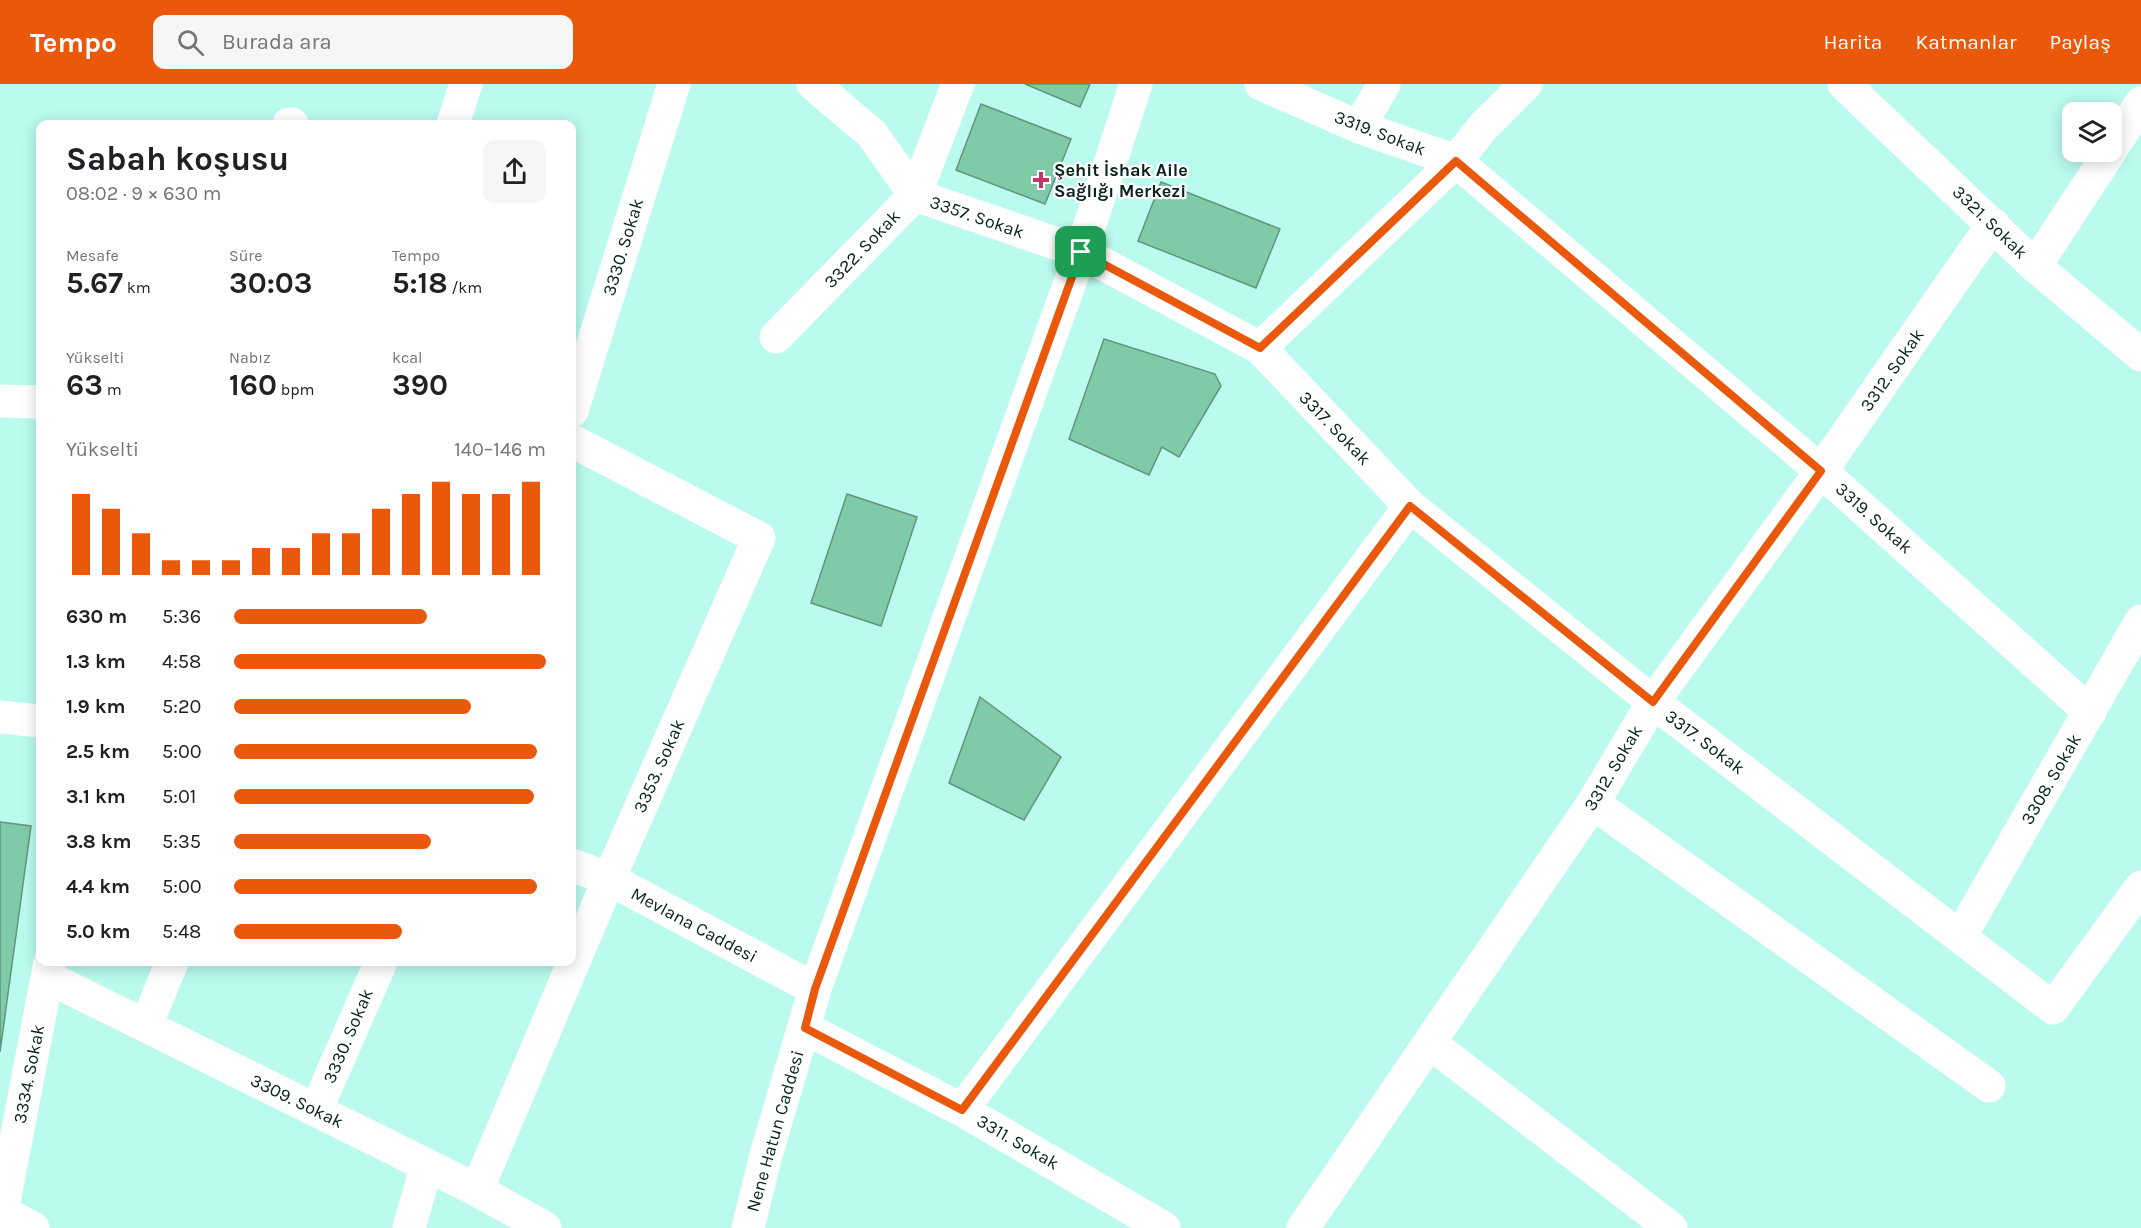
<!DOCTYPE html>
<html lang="tr">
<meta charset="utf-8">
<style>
:root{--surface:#fff;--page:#f6f6f6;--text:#202124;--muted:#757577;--accent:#ea580c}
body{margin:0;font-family:Karla,sans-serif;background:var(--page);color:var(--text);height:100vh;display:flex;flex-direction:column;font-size:22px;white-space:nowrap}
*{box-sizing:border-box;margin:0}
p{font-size:20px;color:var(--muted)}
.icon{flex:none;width:33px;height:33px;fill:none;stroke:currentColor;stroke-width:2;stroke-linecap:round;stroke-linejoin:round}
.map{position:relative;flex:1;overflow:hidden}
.details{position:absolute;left:36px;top:36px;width:540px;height:846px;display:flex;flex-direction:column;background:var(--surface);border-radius:12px;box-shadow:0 3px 15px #0003}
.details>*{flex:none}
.buttons{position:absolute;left:2062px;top:18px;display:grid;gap:12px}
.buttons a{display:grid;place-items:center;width:60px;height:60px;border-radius:12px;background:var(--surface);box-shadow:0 3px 15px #0003;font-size:30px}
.pin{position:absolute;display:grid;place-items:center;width:51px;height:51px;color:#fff;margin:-26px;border-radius:12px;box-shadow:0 3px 9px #0006}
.round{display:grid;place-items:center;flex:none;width:63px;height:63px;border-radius:12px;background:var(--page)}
.headline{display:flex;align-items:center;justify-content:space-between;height:102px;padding:0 30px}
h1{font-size:33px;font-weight:700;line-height:45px}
.figures{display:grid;grid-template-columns:repeat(3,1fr);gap:9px;height:102px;padding:6px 30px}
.figures div{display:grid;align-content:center}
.figures b{font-size:30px;font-weight:700}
.figures small{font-size:16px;font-weight:400}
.figures p{font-size:16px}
.chart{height:168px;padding:12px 30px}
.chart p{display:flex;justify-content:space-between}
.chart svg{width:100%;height:108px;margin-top:6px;stroke:var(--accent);stroke-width:6}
ul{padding:0 30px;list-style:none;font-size:20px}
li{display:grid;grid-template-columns:96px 72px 1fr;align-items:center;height:45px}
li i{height:15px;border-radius:8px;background:var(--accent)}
header{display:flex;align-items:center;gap:36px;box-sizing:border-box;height:84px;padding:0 30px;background:var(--accent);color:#fff}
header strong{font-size:28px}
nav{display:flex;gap:33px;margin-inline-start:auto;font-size:21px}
.search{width:420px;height:54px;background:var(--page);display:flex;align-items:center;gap:15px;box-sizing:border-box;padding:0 21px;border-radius:12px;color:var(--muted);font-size:22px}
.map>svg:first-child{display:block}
.building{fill:#80cba7;stroke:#63957c;stroke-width:1.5}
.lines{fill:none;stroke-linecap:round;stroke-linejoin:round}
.minor{stroke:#fff;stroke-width:33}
.route-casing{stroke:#fff;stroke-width:12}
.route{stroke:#ea580c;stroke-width:8}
.poi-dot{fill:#c2366a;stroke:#fff;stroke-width:2}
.labels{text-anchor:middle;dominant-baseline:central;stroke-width:4.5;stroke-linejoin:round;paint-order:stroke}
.street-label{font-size:18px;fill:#09231f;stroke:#fff}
.poi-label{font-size:18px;font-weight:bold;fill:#09231f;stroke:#fff;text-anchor:start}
</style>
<header>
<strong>Tempo</strong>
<div class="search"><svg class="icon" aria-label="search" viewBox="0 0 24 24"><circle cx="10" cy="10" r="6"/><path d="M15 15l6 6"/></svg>Burada ara</div>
<nav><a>Harita</a><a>Katmanlar</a><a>Paylaş</a></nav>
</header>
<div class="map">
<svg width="2141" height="1144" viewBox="0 0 2141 1144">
<rect width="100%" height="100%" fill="#bafaef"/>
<!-- building -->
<path class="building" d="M1025 0H1090L1080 23Z
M981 20 1071 55 1045 120 956 86Z
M1161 98 1280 145 1256 204 1138 157Z
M1104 255 1215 290 1221 302 1179 373 1162 363 1149 391 1069 355Z
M847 410 917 433 881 542 811 519Z
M980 613 1061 673 1024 736 949 699Z
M0 738 31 742 0 968Z"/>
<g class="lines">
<!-- minor -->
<path class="minor" d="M813 0 872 50 915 111 1081 168 1260 264 1410 422 1653 618 2053 924 2141 803
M1261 0 1359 43 1456 77 1821 387 2090 628
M1844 0 2035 182 2141 271
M289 40H292
M453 40 466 0
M1359 43 1384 0
M2112 64 2141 19
M2035 182 2110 68
M776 253 915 111 958 0
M1260 264 1456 77 1483 43 1526 0
M0 317 40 318
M572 327 674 0
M0 633 40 637
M1593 719 1989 1002
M572 781 609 795 815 905
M1960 853 2141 537
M47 893 477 1106 545 1144
M146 942 172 878
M805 944 962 1026 1164 1144
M1430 959 1671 1144
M316 1026 381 878
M962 1026 1410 422
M477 1106 609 795 759 454 572 357
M3 1128 33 1144
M0 1139 50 878
M409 1144 427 1081
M748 1144 766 1071 815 905 1081 168 1136 0
M1303 1144 1593 719 1653 618 1821 387 1993 140"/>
</g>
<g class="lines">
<defs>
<path id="route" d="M1456 77 1821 387 1653 618 1410 422 962 1026 805 944 815 905 1081 168 1260 264Z"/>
</defs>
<!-- route casing -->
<use href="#route" class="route-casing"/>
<!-- route -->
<use href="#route" class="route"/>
</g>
<!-- markers -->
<path class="poi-dot" d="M1038 87h6v6h6v6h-6v6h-6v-6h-6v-6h6z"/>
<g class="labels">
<!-- street labels -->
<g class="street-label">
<text transform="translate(1380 49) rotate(21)">3319. Sokak</text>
<text transform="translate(977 133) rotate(19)">3357. Sokak</text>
<text transform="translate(1990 138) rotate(44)">3321. Sokak</text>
<text transform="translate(623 163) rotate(-73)">3330. Sokak</text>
<text transform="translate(862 165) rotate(-46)">3322. Sokak</text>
<text transform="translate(1892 286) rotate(-55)">3312. Sokak</text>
<text transform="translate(1335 344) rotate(46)">3317. Sokak</text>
<text transform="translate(1874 434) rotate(42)">3319. Sokak</text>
<text transform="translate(1705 658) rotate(37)">3317. Sokak</text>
<text transform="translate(659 682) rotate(-66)">3353. Sokak</text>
<text transform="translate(1613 684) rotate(-59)">3312. Sokak</text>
<text transform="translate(2051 695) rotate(-60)">3308. Sokak</text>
<text transform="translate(694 841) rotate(28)">Mevlana Caddesi</text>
<text transform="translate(348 952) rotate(-67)">3330. Sokak</text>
<text transform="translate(29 990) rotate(-79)">3334. Sokak</text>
<text transform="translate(297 1017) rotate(26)">3309. Sokak</text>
<text transform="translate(775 1047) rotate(-74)">Nene Hatun Caddesi</text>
<text transform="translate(1018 1058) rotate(30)">3311. Sokak</text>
</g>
<!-- poi labels -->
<g class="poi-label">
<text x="1054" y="86">Şehit İshak Aile<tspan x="1054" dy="21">Sağlığı Merkezi</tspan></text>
</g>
</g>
</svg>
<div class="buttons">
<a><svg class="icon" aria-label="layers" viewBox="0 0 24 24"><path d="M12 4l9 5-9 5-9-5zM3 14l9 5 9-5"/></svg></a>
</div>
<div class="pin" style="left:1081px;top:168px;background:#1e9e55"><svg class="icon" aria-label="arrive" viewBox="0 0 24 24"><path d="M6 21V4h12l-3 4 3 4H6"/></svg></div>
<section class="details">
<div class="headline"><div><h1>Sabah koşusu</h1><p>08:02 · 9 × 630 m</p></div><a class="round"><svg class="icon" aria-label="share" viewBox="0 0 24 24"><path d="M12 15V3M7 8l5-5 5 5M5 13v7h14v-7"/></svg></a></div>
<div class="figures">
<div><p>Mesafe</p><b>5.67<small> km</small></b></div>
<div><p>Süre</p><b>30:03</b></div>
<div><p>Tempo</p><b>5:18<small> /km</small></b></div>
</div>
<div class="figures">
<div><p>Yükselti</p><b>63<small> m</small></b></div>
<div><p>Nabız</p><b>160<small> bpm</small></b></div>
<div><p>kcal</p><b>390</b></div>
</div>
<div class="chart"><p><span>Yükselti</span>140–146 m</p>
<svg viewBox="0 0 160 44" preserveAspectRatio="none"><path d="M5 44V11M15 44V17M25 44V27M35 44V38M45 44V38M55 44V38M65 44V33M75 44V33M85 44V27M95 44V27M105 44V17M115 44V11M125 44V6M135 44V11M145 44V11M155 44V6"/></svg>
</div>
<ul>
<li><b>630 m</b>5:36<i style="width:62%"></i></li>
<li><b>1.3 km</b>4:58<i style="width:100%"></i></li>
<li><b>1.9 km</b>5:20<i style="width:76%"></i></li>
<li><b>2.5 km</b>5:00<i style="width:97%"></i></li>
<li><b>3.1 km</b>5:01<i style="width:96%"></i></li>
<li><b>3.8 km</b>5:35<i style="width:63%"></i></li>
<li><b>4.4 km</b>5:00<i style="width:97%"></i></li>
<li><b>5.0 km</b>5:48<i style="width:54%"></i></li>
</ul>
</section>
</div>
